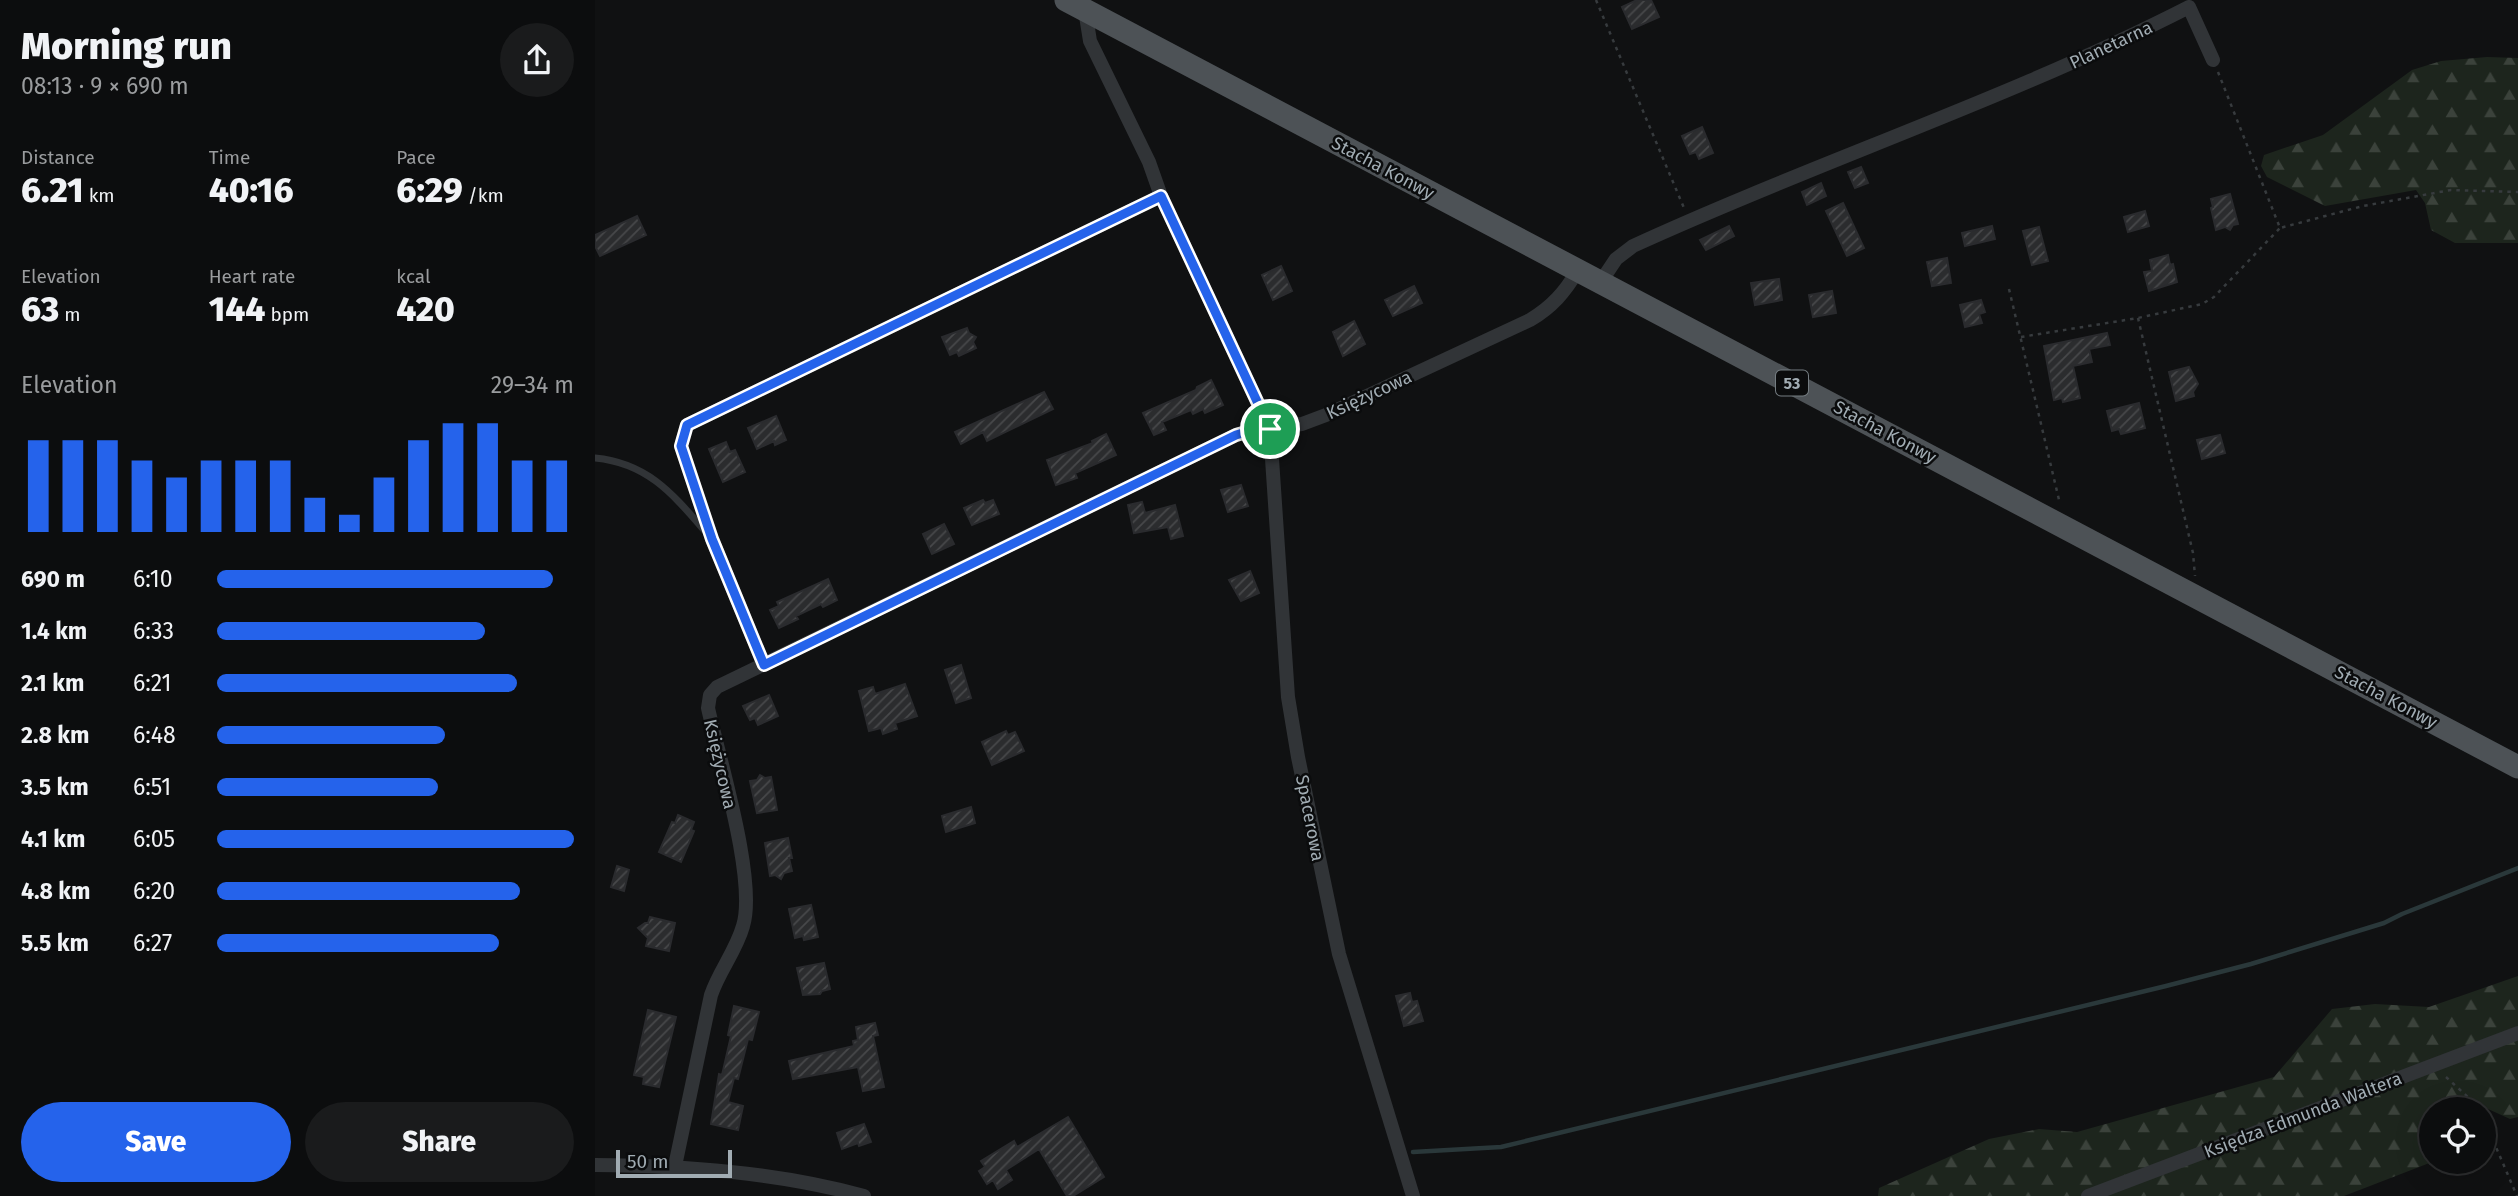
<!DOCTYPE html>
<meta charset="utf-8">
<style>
:root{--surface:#0c0d0e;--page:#1a1b1c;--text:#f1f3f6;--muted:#9a9c9e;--line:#2c2d2e;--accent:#2563eb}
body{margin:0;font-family:"Fira Sans",sans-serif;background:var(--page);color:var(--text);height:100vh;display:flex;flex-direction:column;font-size:26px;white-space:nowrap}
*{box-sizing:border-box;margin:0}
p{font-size:23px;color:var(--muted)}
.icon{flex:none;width:38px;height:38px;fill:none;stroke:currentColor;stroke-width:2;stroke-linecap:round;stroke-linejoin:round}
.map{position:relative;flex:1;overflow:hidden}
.sheet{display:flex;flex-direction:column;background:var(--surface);width:595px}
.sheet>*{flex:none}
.controls{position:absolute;left:1824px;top:1097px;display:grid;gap:14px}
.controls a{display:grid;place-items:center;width:77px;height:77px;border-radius:50%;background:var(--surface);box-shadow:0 7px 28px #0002,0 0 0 2px var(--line);font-size:35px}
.scale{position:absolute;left:21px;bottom:18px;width:116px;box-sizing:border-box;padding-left:7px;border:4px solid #a1acb3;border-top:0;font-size:19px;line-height:24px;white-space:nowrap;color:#a1acb3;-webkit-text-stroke:5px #0b0c0d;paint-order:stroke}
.pin{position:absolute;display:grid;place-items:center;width:60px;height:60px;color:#fff;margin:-30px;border:4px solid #fff;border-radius:50%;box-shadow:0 2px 7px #0007}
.round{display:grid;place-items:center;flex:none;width:74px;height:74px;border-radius:37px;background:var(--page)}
.summary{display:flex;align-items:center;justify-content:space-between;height:119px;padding:0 21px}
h1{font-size:38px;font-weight:800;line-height:52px}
.figures{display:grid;grid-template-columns:repeat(3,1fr);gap:10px;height:119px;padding:7px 21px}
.figures div{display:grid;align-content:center}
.figures b{font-size:35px;font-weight:800}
.figures small{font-size:19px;font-weight:400}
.figures p{font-size:19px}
.chart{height:196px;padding:14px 21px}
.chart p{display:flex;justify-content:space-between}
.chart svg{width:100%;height:126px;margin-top:7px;stroke:var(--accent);stroke-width:6}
.button{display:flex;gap:14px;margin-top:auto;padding:14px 21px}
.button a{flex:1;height:80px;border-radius:42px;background:var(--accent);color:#fff;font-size:28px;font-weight:800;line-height:80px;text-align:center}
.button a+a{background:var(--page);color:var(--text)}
ul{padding:0 21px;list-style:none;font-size:23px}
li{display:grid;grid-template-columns:112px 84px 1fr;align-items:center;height:52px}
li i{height:18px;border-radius:9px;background:var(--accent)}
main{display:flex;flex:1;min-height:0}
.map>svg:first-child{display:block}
.forest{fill:url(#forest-firs)}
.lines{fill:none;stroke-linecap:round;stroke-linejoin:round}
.stream{stroke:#2a383a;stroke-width:4.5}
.building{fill:url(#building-hatch);stroke:#2a2b2e;stroke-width:2}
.path{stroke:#373b3e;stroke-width:2.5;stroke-dasharray:3.5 5;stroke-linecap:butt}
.service{stroke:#313437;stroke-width:7}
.minor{stroke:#313437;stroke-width:14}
.primary{stroke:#4d5256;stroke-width:23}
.route-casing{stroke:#fff;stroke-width:14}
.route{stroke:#2563eb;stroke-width:9}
.labels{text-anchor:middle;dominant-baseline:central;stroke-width:5;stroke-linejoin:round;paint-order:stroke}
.shield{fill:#0b0c0d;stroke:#747c81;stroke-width:2}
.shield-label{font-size:16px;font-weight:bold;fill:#a1acb3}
.street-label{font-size:18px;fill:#a1acb3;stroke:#0b0c0d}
</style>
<main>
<section class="sheet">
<div class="summary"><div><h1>Morning run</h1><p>08:13 · 9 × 690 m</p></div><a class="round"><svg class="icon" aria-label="share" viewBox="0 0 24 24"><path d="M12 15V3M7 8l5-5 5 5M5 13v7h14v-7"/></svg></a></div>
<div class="figures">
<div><p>Distance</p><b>6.21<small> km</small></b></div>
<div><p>Time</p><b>40:16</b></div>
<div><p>Pace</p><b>6:29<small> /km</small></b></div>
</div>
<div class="figures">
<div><p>Elevation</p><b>63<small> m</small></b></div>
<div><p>Heart rate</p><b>144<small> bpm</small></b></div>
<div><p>kcal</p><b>420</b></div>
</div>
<div class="chart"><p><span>Elevation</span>29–34 m</p>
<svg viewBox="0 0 160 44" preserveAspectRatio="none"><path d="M5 44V12M15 44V12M25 44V12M35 44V19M45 44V25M55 44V19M65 44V19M75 44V19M85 44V32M95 44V38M105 44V25M115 44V12M125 44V6M135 44V6M145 44V19M155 44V19"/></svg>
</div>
<ul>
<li><b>690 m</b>6:10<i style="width:94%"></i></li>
<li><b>1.4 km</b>6:33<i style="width:75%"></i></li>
<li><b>2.1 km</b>6:21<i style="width:84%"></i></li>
<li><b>2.8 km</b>6:48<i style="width:64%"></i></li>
<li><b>3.5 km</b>6:51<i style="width:62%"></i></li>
<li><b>4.1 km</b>6:05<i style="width:100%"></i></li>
<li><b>4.8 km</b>6:20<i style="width:85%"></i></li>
<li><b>5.5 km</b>6:27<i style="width:79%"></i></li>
</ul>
<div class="button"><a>Save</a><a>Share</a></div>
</section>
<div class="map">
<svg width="1923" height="1196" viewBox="0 0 1923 1196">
<defs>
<pattern id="forest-firs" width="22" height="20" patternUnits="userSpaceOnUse" patternTransform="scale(1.75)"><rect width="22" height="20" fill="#1d251d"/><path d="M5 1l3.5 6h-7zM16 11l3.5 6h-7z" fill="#3b423b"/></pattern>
<pattern id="building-hatch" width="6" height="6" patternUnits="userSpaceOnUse" patternTransform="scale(1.75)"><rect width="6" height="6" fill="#2b2c2e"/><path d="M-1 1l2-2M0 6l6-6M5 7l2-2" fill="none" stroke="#47484a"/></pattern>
</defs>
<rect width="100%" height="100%" fill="#101112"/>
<!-- forest -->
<path class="forest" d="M1892 57 1923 58V243H1860L1836 230 1830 203 1821 190 1730 206 1672 177 1666 166 1669 155 1728 135 1817 70 1846 61Z
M1923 976V1117L1915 1119 1891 1108 1836 1110 1837 1162 1749 1196H1283L1284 1188 1394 1139 1444 1129 1482 1132 1679 1077 1737 1009 1780 1004 1834 1007Z"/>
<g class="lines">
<!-- stream -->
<path class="stream" d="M818 1152 906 1147 1571 986 1656 964 1789 923 1807 914 1923 868"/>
</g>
<!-- building -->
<path class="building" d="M1042 0H1056L1064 17 1037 29 1027 7Z
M1107 127 1118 153 1104 159 1101 152 1095 154 1087 136Z
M1266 167 1273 183 1260 188 1253 172Z
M1226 183 1231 196 1212 205 1207 192Z
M1635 194 1643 224 1638 225 1635 230 1630 227 1621 230 1616 208 1618 207 1616 199Z
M1248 203 1269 248 1252 256 1231 211Z
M1550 211 1554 226 1533 232 1529 217Z
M42 216 51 235 5 256 0 246V235Z
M1134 226 1139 236 1111 250 1105 240Z
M1397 226 1400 239 1370 246 1367 233Z
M1444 227 1453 261 1437 265 1428 231Z
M1573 255 1575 265 1578 264 1582 282 1554 291 1549 272 1557 271 1555 260Z
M1352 258 1356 283 1337 286 1332 262Z
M686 266 697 291 678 300 667 275Z
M1184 279 1187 300 1160 305 1156 283Z
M819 286 827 303 798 316 790 300Z
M1237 291 1241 313 1218 317 1214 295Z
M1386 300 1390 312 1384 314 1387 323 1370 327 1365 305Z
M759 321 770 344 748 356 738 332Z
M372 328 374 333 381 337 378 342 381 348 364 356 362 352 355 355 347 337Z
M1512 333 1515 345 1494 349 1497 362 1478 366 1485 398 1468 402 1467 398 1459 400 1449 346Z
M1594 367 1603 384 1598 392 1599 396 1581 401 1574 372Z
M616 380 628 405 610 413 608 409 598 414 596 410 567 422 571 430 559 435 548 413 601 390 602 387Z
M449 392 458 409 392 441 388 432 366 444 360 432Z
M1544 403 1550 428 1526 434 1524 429 1517 431 1512 411Z
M181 416 191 440 180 445 179 441 162 449 153 428Z
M511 434 521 455 480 473 482 478 461 485 452 460 498 443 497 441Z
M1625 435 1630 453 1607 459 1602 440Z
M131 442 135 452 140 450 150 472 128 482 114 449Z
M646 485 653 506 633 512 626 490Z
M388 500 390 503 398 500 404 514 377 525 369 508Z
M547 502 550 513 580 505 588 536 576 539 573 527 539 533 533 505Z
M349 524 359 544 337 554 328 534Z
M655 571 664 593 646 601 634 580Z
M233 579 242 600 228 607 226 604 201 616 203 619 184 628 175 610 184 606 182 602Z
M366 665 376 698 361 703 350 670Z
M310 684 322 716 300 723 302 729 288 734 286 728 274 731 264 691 278 687 280 694Z
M174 695 183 716 163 725 160 718 155 720 148 706Z
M411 731 413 735 420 732 429 751 397 765 387 742Z
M165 775 170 778 176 777 182 810 162 813 155 781 162 780Z
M376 807 380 823 351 832 347 816Z
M83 815 99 822 96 830 99 831 86 862 64 852 77 822 80 823Z
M193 838 197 858H194L197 871 189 873 186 879 180 875 175 876 170 843Z
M22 866 34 870 29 891 16 887Z
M216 905 223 937 209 940 208 936 200 938 194 909Z
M55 917 80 923 74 951 51 946 53 938 43 928 50 923H53Z
M229 963 235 989 227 991 225 994 208 995 202 968Z
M815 993 817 1002 822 1001 828 1021 809 1026 801 996Z
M139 1006 164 1012 157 1040 153 1039 143 1079 139 1078 133 1102 148 1106 143 1130 116 1124 124 1074 127 1075 136 1036 133 1035Z
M53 1010 81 1017 64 1087 48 1084 49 1077 39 1075Z
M280 1023 283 1035 278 1036 289 1087 268 1091 263 1067 198 1079 194 1061 259 1046 258 1041 263 1040 261 1027Z
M473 1117 509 1177 478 1196H472L444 1149 411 1170 417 1180 403 1189 398 1180 392 1184 384 1171 390 1167 386 1161 419 1141 422 1147Z
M269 1124 276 1142 264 1146 263 1143 247 1149 242 1133Z"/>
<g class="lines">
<!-- path -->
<path class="path" d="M1001 0 1089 208
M1623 72 1685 228 1768 206 1856 190 1923 192
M1414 289 1465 504
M1543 318 1598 553 1600 576
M1426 337 1543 318 1607 304 1619 297 1685 228
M1851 1077 1874 1098 1883 1110
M1888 1117 1922 1196"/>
<!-- service -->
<path class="service" d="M0 458C52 463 77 493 109 530"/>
<!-- minor -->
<path class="minor" d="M490 10 495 41 554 162 566 196 675 429 693 697 703 757 744 954 818 1196
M1005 283 1021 259 1038 246C1221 162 1414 99 1594 7L1618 60
M169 665 117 539 86 446 92 425 566 196
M0 1165C91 1166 181 1172 269 1196
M80 1166 116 995C124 971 141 951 148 926 162 881 124 758 113 708L115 695 122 687 641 435 658 430 707 424 731 415 935 320C957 307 970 292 983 270
M1493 1196 1923 1033"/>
<!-- primary -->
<path class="primary" d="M471 0 1923 767"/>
</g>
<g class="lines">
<defs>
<path id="route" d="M566 196 675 429 658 430 641 435 169 665 117 539 86 446 92 425Z"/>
</defs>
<!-- route casing -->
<use href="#route" class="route-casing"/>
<!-- route -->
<use href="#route" class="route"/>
</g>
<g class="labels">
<!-- shield labels -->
<rect class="shield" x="1181" y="370.5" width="32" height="25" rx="5"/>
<g class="shield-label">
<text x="1197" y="383">53</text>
</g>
<!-- street labels -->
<g class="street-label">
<text transform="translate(1516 45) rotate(-25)">Planetarna</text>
<text transform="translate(788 168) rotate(28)">Stacha Konwy</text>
<text transform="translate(774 395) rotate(-25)">Księżycowa</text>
<text transform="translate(1290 432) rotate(28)">Stacha Konwy</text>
<text transform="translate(1791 697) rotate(28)">Stacha Konwy</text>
<text transform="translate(125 764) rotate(77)">Księżycowa</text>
<text transform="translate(715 818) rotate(79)">Spacerowa</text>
<text transform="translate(1708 1115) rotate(-21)">Księdza Edmunda Waltera</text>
</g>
</g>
</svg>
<div class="controls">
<a><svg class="icon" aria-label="locate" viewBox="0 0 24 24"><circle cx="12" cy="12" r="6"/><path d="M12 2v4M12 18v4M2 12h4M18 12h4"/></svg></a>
</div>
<div class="scale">50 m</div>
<div class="pin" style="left:675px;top:429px;background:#1e9e55"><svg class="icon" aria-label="arrive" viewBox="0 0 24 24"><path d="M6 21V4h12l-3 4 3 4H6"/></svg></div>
</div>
</main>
